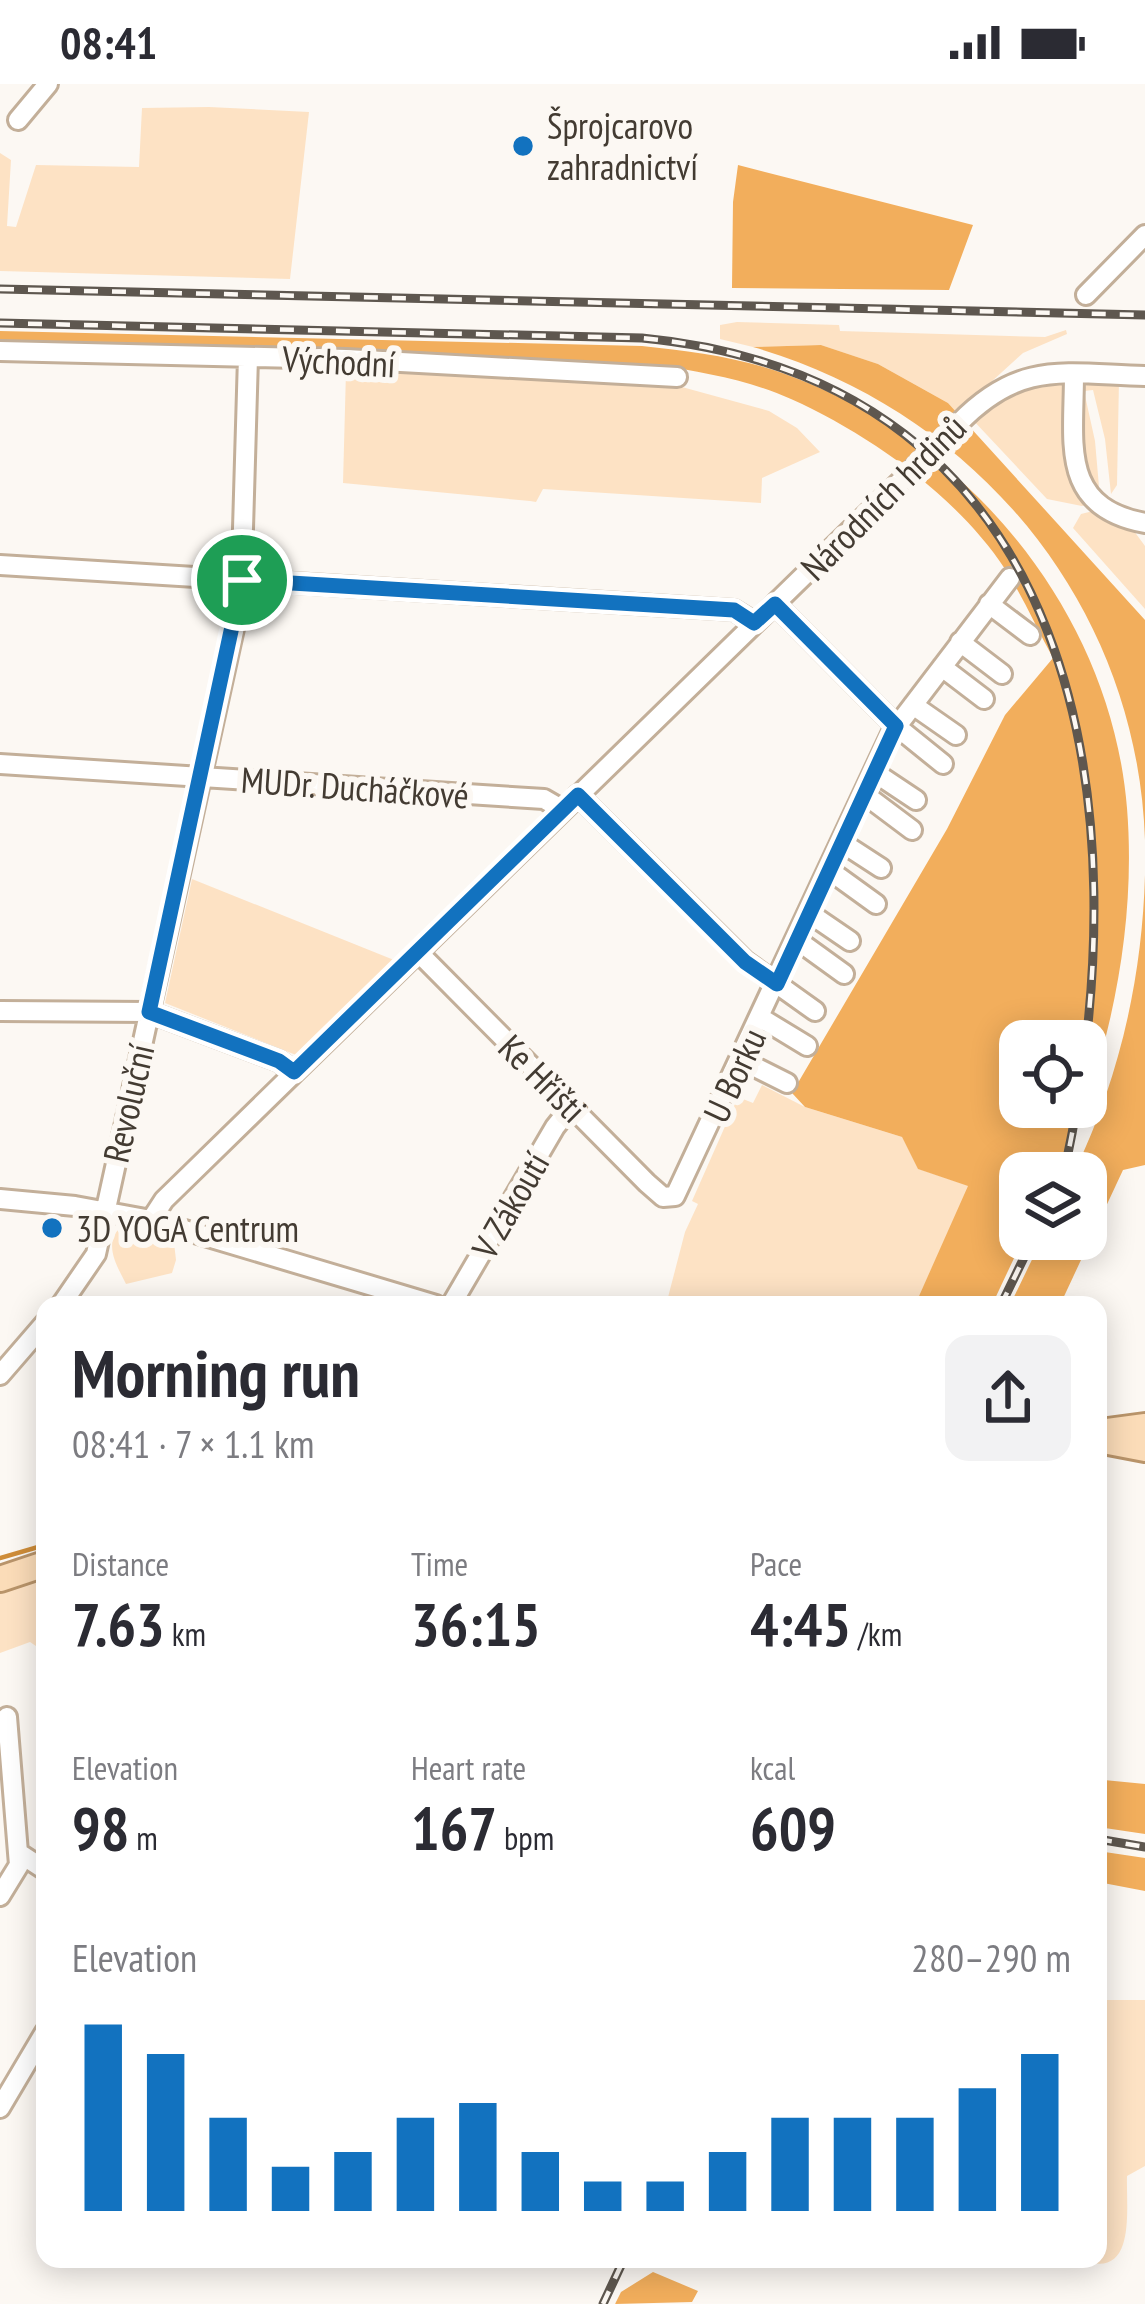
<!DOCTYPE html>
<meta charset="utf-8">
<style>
:root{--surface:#fff;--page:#f2f2f3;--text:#2b2b33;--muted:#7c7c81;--accent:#1272bf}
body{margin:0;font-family:"PT Sans Narrow",sans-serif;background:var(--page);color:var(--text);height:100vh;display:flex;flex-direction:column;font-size:45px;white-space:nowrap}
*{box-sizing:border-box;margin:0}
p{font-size:39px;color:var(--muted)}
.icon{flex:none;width:66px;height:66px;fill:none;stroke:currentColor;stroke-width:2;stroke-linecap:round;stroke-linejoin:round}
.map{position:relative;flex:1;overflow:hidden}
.sheet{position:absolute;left:36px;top:1212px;width:1071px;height:972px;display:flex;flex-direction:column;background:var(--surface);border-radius:24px;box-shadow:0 6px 30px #0003}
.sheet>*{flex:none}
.tools{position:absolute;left:999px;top:936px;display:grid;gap:24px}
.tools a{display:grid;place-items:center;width:108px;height:108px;border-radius:24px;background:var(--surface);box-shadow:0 6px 30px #0003;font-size:60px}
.pin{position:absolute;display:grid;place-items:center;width:102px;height:102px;color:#fff;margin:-51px;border:6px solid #fff;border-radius:50%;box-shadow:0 3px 12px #0007}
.round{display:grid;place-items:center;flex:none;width:126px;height:126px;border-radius:24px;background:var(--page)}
.head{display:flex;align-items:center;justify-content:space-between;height:204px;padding:0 36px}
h1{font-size:66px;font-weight:700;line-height:90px}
.figures{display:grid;grid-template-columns:repeat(3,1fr);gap:18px;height:204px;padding:12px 36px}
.figures div{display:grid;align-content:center}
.figures b{font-size:60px;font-weight:700}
.figures small{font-size:33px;font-weight:400}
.figures p{font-size:33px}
.chart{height:336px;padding:24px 36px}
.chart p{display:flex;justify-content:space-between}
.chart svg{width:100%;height:216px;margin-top:12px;stroke:var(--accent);stroke-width:6}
.status{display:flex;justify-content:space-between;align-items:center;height:84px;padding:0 60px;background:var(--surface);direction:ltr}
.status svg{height:33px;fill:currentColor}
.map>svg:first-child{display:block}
.green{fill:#fde2c4}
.forest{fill:#f2ae5c}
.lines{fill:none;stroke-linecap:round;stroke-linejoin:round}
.stream{stroke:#cf8d39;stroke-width:4.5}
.minor-casing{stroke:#c3af99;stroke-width:24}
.major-casing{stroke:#b9946a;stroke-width:30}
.minor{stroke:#fff;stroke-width:18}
.major{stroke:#fbdcb8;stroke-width:24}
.rail-casing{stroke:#5e574f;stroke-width:9}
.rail{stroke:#fcf8f3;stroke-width:4.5;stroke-dasharray:14;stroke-linecap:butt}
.minor-bridge-casing{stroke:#c3af99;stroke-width:24;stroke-linecap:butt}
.minor-bridge{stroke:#fff;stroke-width:18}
.route-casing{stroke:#fff;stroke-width:24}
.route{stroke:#1272bf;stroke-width:15}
.poi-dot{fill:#1272bf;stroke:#fcf8f3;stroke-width:4.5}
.labels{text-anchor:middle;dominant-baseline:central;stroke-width:12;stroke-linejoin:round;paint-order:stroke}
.poi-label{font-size:36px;fill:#433b32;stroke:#fcf8f3;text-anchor:start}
.street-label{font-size:36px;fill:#433b32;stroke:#fcf8f3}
</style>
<div class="status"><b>08:41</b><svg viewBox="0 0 49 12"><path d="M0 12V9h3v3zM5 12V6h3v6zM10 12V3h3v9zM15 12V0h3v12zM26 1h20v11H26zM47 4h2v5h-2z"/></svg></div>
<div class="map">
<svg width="1145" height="2220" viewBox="0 0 1145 2220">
<rect width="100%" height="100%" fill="#fcf8f3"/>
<!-- green -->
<path class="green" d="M209 23 309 28 290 195 0 187V69L11 76 7 142 16 143 36 81 139 83 142 24Z
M737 238 839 241 840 247 1045 253 1066 246 1067 250 1023 269 957 329 948 319 878 280 821 261 753 263 720 255V241Z
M346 287 671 300 769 327 797 344 820 368 762 394 761 419 543 405 536 418 530 417 343 399Z
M1059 296 1067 307 1079 410 1086 421 1082 422 1047 415 971 334 996 312Z
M1119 296 1117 401 1111 410 1105 355 1093 306 1084 307 1095 357 1100 414 1081 376 1082 307 1090 297Z
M1093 427 1112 439 1131 443 1145 462V525L1073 444 1081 430Z
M192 795 394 876 296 971 165 919Z
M762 1001 805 1023 902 1053 919 1085 969 1102 915 1221H666L685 1148 698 1120 692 1117 738 1013 753 1019Z
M123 1141 173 1150 176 1176 172 1189 126 1200C116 1180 102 1158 123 1141Z
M45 1493V1568L30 1558 0 1569V1508Z
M1098 1916H1145V2082L1127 2092C1126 2127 1137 2199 1079 2175H1098Z"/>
<!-- forest -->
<path class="forest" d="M738 81 973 141 949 206 732 204 733 118Z
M0 247 642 262C690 267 738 273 785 290 967 355 1111 528 1127 724 1135 824 1118 925 1086 1020V957H1020V1023H1085L1055 1089H1020V1155H1023L992 1221H915L968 1102 918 1085 902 1053 805 1023 792 1009 947 745 1005 631 1053 574C1037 545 1023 513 1005 485 957 412 869 350 791 315 749 296 702 288 657 281L0 259Z
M821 261 878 280 948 319 1145 536V756C1137 521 976 327 753 263Z
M1145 791V1081L1123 1086 1060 1221H1010L1042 1155H1086V1089H1074C1119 995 1142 896 1145 791Z
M1098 1689 1104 1696 1145 1700V1750L1098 1743Z
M1098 1767 1145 1774V1807L1098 1798Z
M653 2188 698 2207 692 2218 615 2220 621 2208Z"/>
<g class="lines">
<!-- stream -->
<path class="stream" d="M0 1474 45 1461"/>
<defs>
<path id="minor" d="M18 36 48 0
M1086 211 1145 151
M0 267 346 275 677 293
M1074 290C1074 360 1059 423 1145 439
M959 339C1020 276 1064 290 1145 292
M0 481 734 526 755 539
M775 520 896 642 943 680
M989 520 1030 551
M960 558 1002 590
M942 583 984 615
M913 621 956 651
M0 680 544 715 563 726
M874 688 916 716
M864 710 912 746
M578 711 745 877 815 927
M841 758 881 784
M829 786 876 820
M809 829 850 857
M797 856 844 890
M418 868 647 1099 663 1113 675 1112 891 650 1010 494
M0 927 149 928 279 977 294 988
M761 934 807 962
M741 976 787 999
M0 1115 75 1122 151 1136 436 1221
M151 1136 164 1116 909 389
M61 1221 96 1170 241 513 248 273
M451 1221 555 1043 571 1023
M0 1291 45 1239
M19 1769 45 1786
M0 1812 19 1781 7 1633
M0 2024 45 1948"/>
<path id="major" d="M1100 1348 1145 1342
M1098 1356 1145 1365
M0 1495 45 1480"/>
</defs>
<!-- minor casing -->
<use href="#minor" class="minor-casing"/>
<!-- major casing -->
<use href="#major" class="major-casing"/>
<!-- minor -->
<use href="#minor" class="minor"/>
<!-- major -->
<use href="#major" class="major"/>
<defs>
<path id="rail" d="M0 205 1145 231
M0 239 642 254C1080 296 1145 717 1064 1089
M1001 1221 1033 1155
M1098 1755 1145 1763
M603 2220 624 2175"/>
</defs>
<!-- rail casing -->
<use href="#rail" class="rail-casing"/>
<!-- rail -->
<use href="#rail" class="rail"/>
<defs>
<path id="minor-bridge" d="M909 389 959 339"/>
</defs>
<!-- minor-bridge casing -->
<use href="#minor-bridge" class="minor-bridge-casing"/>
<!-- minor-bridge -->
<use href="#minor-bridge" class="minor-bridge"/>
</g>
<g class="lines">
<defs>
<path id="route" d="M242 496 734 526 754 539 775 520 896 642 777 900 745 878 578 711 294 988 279 977 149 928Z"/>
</defs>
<!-- route casing -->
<use href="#route" class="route-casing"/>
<!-- route -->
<use href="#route" class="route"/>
</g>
<!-- markers -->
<g class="poi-dot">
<circle cx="523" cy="62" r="12"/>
<circle cx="52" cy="1144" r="12"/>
</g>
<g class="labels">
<!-- poi labels -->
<g class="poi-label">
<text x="547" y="41">Šprojcarovo<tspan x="547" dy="41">zahradnictví</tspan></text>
<text x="76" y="1144">3D YOGA Centrum</text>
</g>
<!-- street labels -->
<g class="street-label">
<text transform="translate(339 277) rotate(3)">Východní</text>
<text transform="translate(883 413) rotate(-45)">Národních hrdinů</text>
<text transform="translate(355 703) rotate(4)">MUDr. Ducháčkové</text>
<text transform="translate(734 991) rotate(-65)">U Borku</text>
<text transform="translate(543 994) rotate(45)">Ke Hřišti</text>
<text transform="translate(128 1019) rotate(-77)">Revoluční</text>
<text transform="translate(510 1121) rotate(-60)">V Zákoutí</text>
</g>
</g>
</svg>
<div class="tools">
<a><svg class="icon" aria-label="locate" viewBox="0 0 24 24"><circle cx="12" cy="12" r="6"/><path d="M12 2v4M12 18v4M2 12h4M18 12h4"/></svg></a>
<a><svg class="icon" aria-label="layers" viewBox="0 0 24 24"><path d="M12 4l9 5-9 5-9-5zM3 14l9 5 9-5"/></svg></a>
</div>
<div class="pin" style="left:242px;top:496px;background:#1e9e55"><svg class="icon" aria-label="arrive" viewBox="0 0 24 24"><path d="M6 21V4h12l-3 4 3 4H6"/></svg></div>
<section class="sheet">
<div class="head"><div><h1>Morning run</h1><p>08:41 · 7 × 1.1 km</p></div><a class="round"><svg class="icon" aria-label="share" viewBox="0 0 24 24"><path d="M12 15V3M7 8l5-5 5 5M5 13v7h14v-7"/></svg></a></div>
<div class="figures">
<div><p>Distance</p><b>7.63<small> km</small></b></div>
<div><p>Time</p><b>36:15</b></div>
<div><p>Pace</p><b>4:45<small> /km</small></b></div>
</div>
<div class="figures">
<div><p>Elevation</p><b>98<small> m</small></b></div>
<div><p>Heart rate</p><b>167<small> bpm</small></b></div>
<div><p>kcal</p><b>609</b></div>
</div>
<div class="chart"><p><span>Elevation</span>280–290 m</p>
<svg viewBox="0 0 160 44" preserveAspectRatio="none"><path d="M5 44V6M15 44V12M25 44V25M35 44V35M45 44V32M55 44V25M65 44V22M75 44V32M85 44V38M95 44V38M105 44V32M115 44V25M125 44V25M135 44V25M145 44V19M155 44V12"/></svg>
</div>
</section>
</div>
